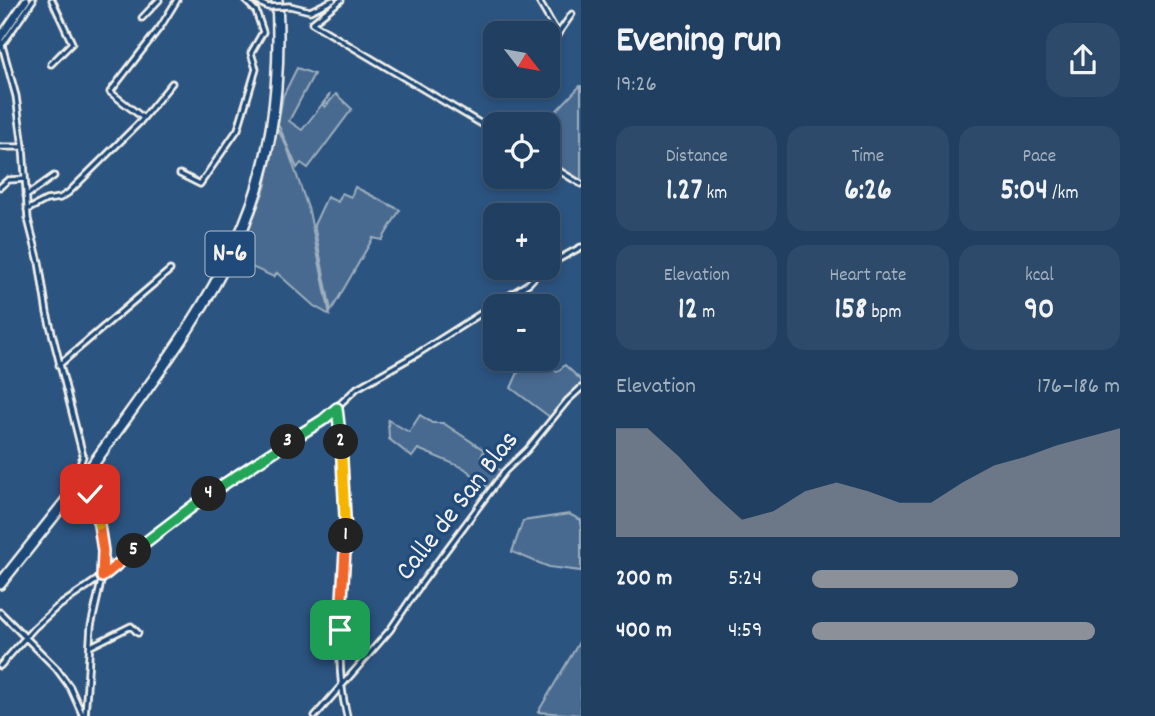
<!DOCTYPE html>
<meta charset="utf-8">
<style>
:root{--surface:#213f61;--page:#2d4a6a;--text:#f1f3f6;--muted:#a2afbd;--line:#3e5876;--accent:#8c9099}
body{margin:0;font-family:Dekko,sans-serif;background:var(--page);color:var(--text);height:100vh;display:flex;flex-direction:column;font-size:26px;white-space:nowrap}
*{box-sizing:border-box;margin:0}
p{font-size:23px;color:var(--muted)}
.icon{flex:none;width:38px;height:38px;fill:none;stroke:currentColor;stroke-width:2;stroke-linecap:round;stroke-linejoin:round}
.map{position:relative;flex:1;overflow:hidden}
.details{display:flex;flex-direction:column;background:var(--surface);width:574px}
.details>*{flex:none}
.needle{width:46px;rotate:121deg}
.fabs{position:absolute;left:483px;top:21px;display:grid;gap:14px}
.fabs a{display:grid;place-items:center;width:77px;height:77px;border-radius:14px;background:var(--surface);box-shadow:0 4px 10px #0003,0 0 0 2px var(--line);font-size:35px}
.pin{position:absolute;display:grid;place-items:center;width:60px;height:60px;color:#fff;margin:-30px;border-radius:14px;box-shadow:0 4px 10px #0006}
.km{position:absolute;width:35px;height:35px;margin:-18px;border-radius:50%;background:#222;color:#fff;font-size:19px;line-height:35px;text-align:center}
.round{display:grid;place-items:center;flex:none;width:74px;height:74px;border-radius:21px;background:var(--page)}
.head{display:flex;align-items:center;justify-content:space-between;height:119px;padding:0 35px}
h1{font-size:38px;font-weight:700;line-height:52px}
.metrics{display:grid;grid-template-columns:repeat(3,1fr);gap:10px;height:119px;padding:7px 35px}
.metrics div{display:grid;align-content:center;border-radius:18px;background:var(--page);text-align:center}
.metrics b{font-size:30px;font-weight:700}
.metrics small{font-size:19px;font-weight:400}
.metrics p{font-size:19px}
.chart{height:196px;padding:14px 35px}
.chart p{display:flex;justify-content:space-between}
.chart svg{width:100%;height:126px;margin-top:7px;fill:var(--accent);opacity:.7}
ul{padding:0 35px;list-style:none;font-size:23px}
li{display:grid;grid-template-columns:112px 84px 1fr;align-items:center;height:52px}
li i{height:18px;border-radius:9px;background:var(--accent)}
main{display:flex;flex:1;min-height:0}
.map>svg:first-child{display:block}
.green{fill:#496b90;stroke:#9eaebc;stroke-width:2}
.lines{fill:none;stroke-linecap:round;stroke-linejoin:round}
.street-casing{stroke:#f4f1e8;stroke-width:9}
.secondary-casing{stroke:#f4f1e8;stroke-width:11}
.highway-casing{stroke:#f4f1e8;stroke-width:14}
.street{stroke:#1f4a7a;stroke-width:3.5}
.secondary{stroke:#1f4a7a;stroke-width:6}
.highway{stroke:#1f4a7a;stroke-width:9}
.street-bridge-casing{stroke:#f4f1e8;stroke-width:9;stroke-linecap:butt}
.highway-bridge-casing{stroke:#f4f1e8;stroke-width:14;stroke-linecap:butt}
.street-bridge{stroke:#1f4a7a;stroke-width:3.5}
.highway-bridge{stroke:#1f4a7a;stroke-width:9}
.split-1-casing{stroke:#fff;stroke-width:14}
.split-2-casing{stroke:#fff;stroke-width:14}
.split-3-casing{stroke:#fff;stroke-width:14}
.split-4-casing{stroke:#fff;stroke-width:14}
.split-5-casing{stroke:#fff;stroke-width:14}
.split-6-casing{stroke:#fff;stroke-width:14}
.split-7-casing{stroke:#fff;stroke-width:14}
.split-1{stroke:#f0652b;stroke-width:9}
.split-2{stroke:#f5b400;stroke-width:9}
.split-3{stroke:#22a559;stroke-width:9}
.split-4{stroke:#22a559;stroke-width:9}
.split-5{stroke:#22a559;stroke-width:9}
.split-6{stroke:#f0652b;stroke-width:9}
.split-7{stroke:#f5b400;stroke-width:9}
.labels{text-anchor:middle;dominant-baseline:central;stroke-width:6;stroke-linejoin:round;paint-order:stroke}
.shield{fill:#1f4a7a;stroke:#b4bfc7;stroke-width:2}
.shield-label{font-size:26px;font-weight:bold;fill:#f4f1e8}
.street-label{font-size:28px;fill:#f4f1e8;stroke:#1f4a7a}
</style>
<main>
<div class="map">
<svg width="581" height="716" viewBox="0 0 581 716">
<rect width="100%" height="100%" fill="#2c5481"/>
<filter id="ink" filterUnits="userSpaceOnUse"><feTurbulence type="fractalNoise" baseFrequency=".0143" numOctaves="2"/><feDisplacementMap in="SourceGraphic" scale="14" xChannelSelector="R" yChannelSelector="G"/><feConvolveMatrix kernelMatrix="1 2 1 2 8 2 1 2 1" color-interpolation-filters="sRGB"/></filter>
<g filter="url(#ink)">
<!-- green -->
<path class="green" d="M297 68 314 74 289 121 302 130 330 94 323 105 325 107 336 94 352 109 308 168 301 163 297 168 278 124 283 96Z
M580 86H581V183L548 163V124H544Z
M277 128 287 147 309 211 330 315 314 306 277 273 274 277 236 260 265 188Z
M355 187 400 210 382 240 373 238 331 311 314 225 327 197 338 202 342 193 351 197Z
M524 359H546L545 361 557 372 565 365 581 380V387L551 418 511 388Z
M420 415 432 423H443L484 450 481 458 503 472 490 489 464 468 418 449 412 457 389 439 388 420 409 432Z
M569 514 581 520V571L549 567 512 552 523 521Z
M581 639V715L538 712Z"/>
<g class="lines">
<defs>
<path id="street" d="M254 0 268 7
M341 0 312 23 495 132
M538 0 558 34 548 47
M290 6 310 11 333 0
M142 18 159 0
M558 34 572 14
M0 38 16 96 23 147 28 219 39 262 47 313 83 456 78 471 90 494 102 535 103 551 101 582 91 626 85 716
M0 48 33 0
M51 64 72 43 52 0
M142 117 110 92 161 26 177 0
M0 147H23
M548 164 581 184
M180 174 200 184 238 129 256 69 251 53 263 32 256 11 245 0
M0 187 8 180 25 179
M26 196 54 176
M27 210 46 200 60 198 68 193 140 122 172 83
M548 265 581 247
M59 365 170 270
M337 408C343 454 348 502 346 549 344 604 333 661 347 716
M0 612 56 668 70 687 83 716
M91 646 131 626 138 633
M0 666 34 628 56 608 101 577 230 478 323 420 357 388 417 354 529 283 543 268
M315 716 390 630 421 584 505 471 527 450 567 401 581 388"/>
<path id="secondary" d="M0 38 26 0"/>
<path id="highway" d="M87 473C142 394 206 315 244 225 274 154 281 76 277 0
M0 584 80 483"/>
</defs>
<!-- street casing -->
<use href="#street" class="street-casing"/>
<!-- secondary casing -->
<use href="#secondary" class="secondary-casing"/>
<!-- highway casing -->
<use href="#highway" class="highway-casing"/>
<!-- street -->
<use href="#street" class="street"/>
<!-- secondary -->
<use href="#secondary" class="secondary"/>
<!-- highway -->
<use href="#highway" class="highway"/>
<defs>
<path id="street-bridge" d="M268 7 290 6"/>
<path id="highway-bridge" d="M80 483 87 473"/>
</defs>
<!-- street-bridge casing -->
<use href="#street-bridge" class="street-bridge-casing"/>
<!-- highway-bridge casing -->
<use href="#highway-bridge" class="highway-bridge-casing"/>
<!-- street-bridge -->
<use href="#street-bridge" class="street-bridge"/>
<!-- highway-bridge -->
<use href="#highway-bridge" class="highway-bridge"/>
</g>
</g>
<g class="lines" filter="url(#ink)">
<defs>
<path id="split-1" d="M340 630 346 536"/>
<path id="split-2" d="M341 442 346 536"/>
<path id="split-3" d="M288 442 323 420 337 408 341 442"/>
<path id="split-4" d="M209 494 288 442"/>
<path id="split-5" d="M134 551 209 494"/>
<path id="split-6" d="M99 525 103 551 102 577 134 551"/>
<path id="split-7" d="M90 494 99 525"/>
</defs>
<!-- split-1 casing -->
<use href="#split-1" class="split-1-casing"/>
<!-- split-2 casing -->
<use href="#split-2" class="split-2-casing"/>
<!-- split-3 casing -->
<use href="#split-3" class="split-3-casing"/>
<!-- split-4 casing -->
<use href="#split-4" class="split-4-casing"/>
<!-- split-5 casing -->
<use href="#split-5" class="split-5-casing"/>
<!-- split-6 casing -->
<use href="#split-6" class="split-6-casing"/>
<!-- split-7 casing -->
<use href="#split-7" class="split-7-casing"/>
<!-- split-1 -->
<use href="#split-1" class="split-1"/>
<!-- split-2 -->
<use href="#split-2" class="split-2"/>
<!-- split-3 -->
<use href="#split-3" class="split-3"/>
<!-- split-4 -->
<use href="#split-4" class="split-4"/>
<!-- split-5 -->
<use href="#split-5" class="split-5"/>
<!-- split-6 -->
<use href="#split-6" class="split-6"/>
<!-- split-7 -->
<use href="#split-7" class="split-7"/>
</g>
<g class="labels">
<!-- shield labels -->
<rect class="shield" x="205.5" y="231.5" width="49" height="45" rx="5"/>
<g class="shield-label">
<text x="230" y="254">N-6</text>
</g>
<!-- street labels -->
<g class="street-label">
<text transform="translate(459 507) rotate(-52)">Calle de San Blas</text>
</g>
</g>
</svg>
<div class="fabs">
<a><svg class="needle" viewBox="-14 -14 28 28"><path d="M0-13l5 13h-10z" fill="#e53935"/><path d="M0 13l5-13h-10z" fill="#a2afbd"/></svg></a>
<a><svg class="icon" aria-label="locate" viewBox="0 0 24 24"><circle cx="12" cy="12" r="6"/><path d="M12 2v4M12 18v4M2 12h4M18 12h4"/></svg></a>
<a>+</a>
<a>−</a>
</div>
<div class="pin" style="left:340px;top:630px;background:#1e9e55"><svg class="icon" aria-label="arrive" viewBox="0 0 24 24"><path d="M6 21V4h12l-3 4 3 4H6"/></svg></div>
<div class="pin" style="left:90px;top:494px;background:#d93025"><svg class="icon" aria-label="check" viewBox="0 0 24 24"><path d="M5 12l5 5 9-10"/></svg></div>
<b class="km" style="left:346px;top:536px">1</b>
<b class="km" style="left:341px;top:442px">2</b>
<b class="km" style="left:288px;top:442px">3</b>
<b class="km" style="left:209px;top:494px">4</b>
<b class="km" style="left:134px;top:551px">5</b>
</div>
<section class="details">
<div class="head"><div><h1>Evening run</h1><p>19:26</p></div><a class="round"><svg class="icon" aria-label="share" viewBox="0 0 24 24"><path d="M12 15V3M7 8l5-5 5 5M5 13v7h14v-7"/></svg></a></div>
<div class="metrics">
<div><p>Distance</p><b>1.27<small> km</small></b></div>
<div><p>Time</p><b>6:26</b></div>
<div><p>Pace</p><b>5:04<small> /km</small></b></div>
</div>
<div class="metrics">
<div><p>Elevation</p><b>12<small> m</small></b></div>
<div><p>Heart rate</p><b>158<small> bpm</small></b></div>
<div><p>kcal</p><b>90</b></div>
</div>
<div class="chart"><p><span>Elevation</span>176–186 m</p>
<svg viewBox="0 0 160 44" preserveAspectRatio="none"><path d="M0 44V6L10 6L20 16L30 28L40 38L50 35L60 28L70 25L80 28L90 32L100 32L110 25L120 19L130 16L140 12L150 9L160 6V44z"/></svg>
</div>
<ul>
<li><b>200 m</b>5:24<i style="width:67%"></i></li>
<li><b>400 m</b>4:59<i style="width:92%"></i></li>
</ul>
</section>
</main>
